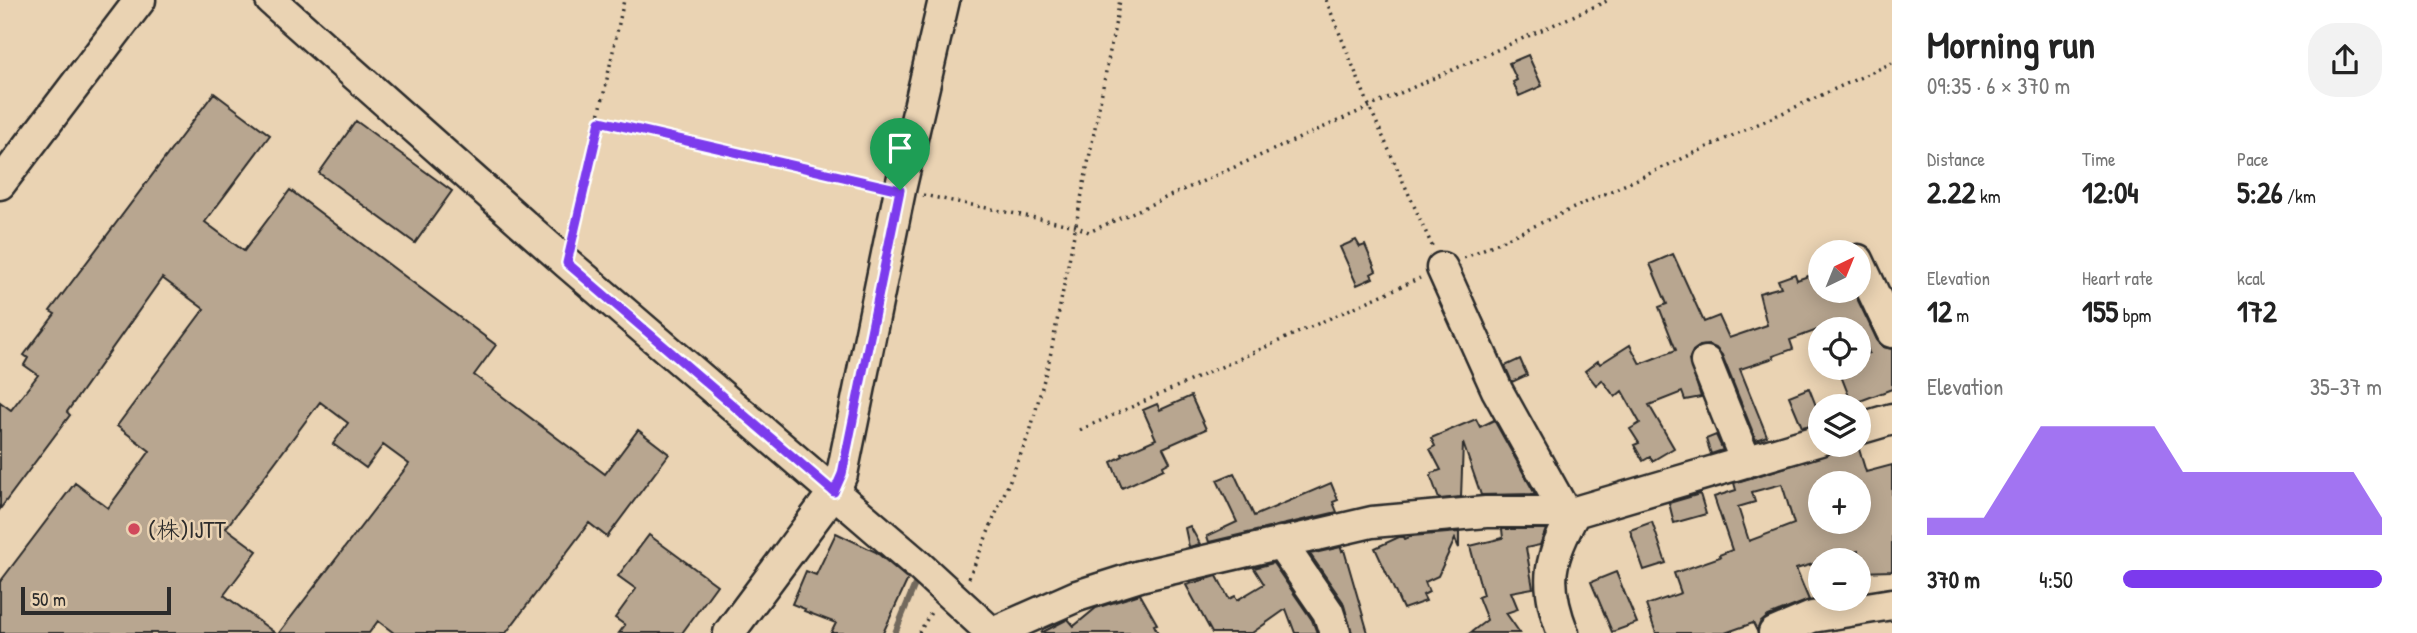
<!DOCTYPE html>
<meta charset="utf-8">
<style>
:root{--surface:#fff;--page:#f2f2f2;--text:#222;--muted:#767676;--accent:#7c3aed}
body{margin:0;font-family:"Patrick Hand","Klee One",sans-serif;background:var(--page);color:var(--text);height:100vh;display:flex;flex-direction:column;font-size:26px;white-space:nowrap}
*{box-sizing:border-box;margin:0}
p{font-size:23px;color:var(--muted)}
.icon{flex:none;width:38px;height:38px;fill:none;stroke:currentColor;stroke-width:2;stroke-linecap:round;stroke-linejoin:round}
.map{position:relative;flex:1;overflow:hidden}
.details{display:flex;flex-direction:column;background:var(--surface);width:525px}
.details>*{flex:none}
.needle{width:46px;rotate:43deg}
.controls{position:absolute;left:1808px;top:240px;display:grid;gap:14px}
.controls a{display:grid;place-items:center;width:63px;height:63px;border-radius:50%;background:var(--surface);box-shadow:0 4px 18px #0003;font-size:35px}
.scale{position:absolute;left:21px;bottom:18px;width:150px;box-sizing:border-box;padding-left:7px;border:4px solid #2b2b2b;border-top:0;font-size:19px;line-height:24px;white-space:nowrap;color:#2b2b2b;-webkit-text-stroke:5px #ead3b3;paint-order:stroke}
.pin{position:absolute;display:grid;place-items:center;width:60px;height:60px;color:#fff;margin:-72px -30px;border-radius:50% 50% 50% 0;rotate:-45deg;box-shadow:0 0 7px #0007}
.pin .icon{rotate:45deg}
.round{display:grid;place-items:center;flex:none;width:74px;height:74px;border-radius:28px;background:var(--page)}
.summary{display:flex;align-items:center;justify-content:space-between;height:119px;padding:0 35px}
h1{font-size:38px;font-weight:800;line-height:52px}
.figures{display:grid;grid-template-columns:repeat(3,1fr);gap:10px;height:119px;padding:7px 35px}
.figures div{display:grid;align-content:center}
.figures b{font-size:30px;font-weight:800}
.figures small{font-size:19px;font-weight:400}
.figures p{font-size:19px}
.chart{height:196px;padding:14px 35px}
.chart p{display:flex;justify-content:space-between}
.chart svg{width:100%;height:126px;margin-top:7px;fill:var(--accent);opacity:.7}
ul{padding:0 35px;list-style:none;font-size:23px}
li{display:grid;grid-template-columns:112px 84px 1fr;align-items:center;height:52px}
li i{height:18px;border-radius:9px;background:var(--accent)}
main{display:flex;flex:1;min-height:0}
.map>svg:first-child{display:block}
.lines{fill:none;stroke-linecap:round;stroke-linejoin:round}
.stream{stroke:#72695d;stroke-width:6}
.building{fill:#b8a690;stroke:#2b2b2b;stroke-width:2;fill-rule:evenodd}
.minor-casing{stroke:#2b2b2b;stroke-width:35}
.path{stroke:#2b2b2b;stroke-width:3.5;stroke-dasharray:2 5;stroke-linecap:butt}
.minor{stroke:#ead3b3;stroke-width:30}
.route-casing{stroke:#fff;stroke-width:14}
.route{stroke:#7c3aed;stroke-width:9}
.poi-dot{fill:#d1495b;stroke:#ead3b3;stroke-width:2.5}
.labels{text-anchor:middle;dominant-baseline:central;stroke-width:5;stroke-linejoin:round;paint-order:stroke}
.poi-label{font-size:24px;fill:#2b2b2b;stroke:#ead3b3;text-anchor:start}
</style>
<main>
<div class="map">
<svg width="1892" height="633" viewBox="0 0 1892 633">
<rect width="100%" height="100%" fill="#ead3b3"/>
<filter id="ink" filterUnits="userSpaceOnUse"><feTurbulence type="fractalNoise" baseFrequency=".0143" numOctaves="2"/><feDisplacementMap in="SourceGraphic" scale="14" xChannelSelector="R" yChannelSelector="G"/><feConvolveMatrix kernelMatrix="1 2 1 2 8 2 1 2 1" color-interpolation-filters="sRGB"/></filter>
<g filter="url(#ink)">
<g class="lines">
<!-- stream -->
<path class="stream" d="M895 633 918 577"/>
</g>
<!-- building -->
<path class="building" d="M1528 55 1542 86 1519 96 1513 82 1517 80 1509 63Z
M214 93 270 135 205 222 244 251 290 190 496 345 474 375 605 474 638 430 669 454 607 537 589 523 506 633H394L378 621 369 633H279L409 464 383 445 366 468 333 444 348 423 320 402 226 528 257 551 224 595 275 633H0V582L75 483 108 508 150 451 117 426 204 309 162 278 67 412 70 415 0 509V402L11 410 38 375 24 365 28 358 24 355 55 314 50 311Z
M356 121 452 191 415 243 319 173Z
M1356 240 1360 247 1365 245 1376 271 1371 274 1373 278 1357 285 1340 247Z
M1673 254 1704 322 1719 316 1729 338 1767 325 1759 293 1781 287 1778 280 1795 274 1797 280 1820 272V290H1853L1877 340 1883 347 1892 349V389L1852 404 1838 368H1858V357L1869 353 1860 329H1820L1790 340 1793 349 1773 356 1774 358 1740 369 1767 436 1756 440 1722 355 1716 348 1709 345 1700 346 1693 351 1689 360 1701 397 1685 400 1682 392 1649 405 1674 448 1652 461 1650 457 1643 461 1634 445 1639 443 1630 429 1640 423 1622 391 1615 397 1602 380 1596 385 1585 371 1598 361 1600 364 1630 345 1640 364 1676 350 1659 307 1667 304 1650 264Z
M1520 359 1527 375 1512 382 1505 366Z
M1809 388 1820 416V423L1802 427 1789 396Z
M1191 396 1206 429 1163 448 1170 462 1163 466 1164 469 1122 488 1111 462 1123 456 1122 454 1156 439 1143 410 1157 404 1160 410Z
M1476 419 1480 427 1494 420 1535 494 1481 495 1463 443 1461 497 1439 499 1431 477 1432 473 1441 470 1430 449 1435 446 1431 438Z
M1716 435 1723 450 1711 454 1706 439Z
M1854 446H1858L1866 472 1892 465V571L1859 572 1858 551 1827 560H1820V562L1796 569 1809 600 1768 616 1760 623 1757 631 1753 623 1725 633H1656L1646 605 1681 593 1674 573 1720 557 1719 555 1732 550 1714 497 1736 490 1734 483ZM1820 483H1858V522H1820ZM1782 484 1794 524 1749 541 1738 507 1755 502 1752 492Z
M1234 473 1254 516 1331 483 1338 500 1333 502 1337 512 1209 542 1207 536 1237 522 1217 480Z
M1700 494 1706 514 1674 523 1669 503Z
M1652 522 1666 563 1644 570 1630 530Z
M1190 526 1200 544 1189 547 1185 528Z
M1502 529H1546L1540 545 1526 548 1533 588 1511 592 1518 609 1506 613 1520 633H1470L1487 620 1478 597 1483 595 1470 546 1503 538Z
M1459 532V548L1455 539 1438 576 1425 582 1429 592 1423 595 1426 601 1403 609 1375 548 1399 537H1404L1405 539 1412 536Z
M836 533 876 552 908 579 883 633H831L836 623 804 611 805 609 792 604 806 571 816 575Z
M649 535 717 585 682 633H619L625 625 615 618 636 589 618 576Z
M1341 547 1342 551 1344 550 1368 633H1352L1343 602 1310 554Z
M1273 563 1312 620 1317 633H1295L1286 609 1252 633H1212L1186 585 1217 576 1229 599 1235 596 1237 600 1264 584 1254 568Z
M1616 572 1637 623 1612 632 1591 582Z
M1140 594 1157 624 1154 625 1158 633H1041L1068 619 1074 626 1096 608Z"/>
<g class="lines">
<defs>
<path id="minor" d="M271 0 567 263 916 563 992 633
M0 184 140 0
M1858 260 1892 332
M1442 268 1497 390 1565 512
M1706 362 1746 462
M1858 429 1892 419
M1280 542 1328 612 1335 633
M729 633 834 492 842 474 900 190 944 0
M993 633 1077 596 1140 576 1372 522 1486 512H1575
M1563 633C1543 582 1549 558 1575 512L1820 440
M1774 633 1812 617 1892 604"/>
</defs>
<!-- minor casing -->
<use href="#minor" class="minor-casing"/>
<!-- path -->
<path class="path" d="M1326 0 1370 108 1433 248
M600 121 878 185
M923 195 1075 226 1089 232 1609 0
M573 237 624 0
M1464 258 1892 63
M1080 430 1420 278
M969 578 1030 432 1050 357 1120 0
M919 633 933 609"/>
<!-- minor -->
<use href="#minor" class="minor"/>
</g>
</g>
<g class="lines" filter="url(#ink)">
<defs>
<path id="route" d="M600 121 900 190 842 474 834 492 567 263Z"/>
</defs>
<!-- route casing -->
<use href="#route" class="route-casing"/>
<!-- route -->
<use href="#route" class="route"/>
</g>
<!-- markers -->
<circle class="poi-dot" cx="134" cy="529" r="7"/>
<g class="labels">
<!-- poi labels -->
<g class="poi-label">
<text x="148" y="529">(株)IJTT</text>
</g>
</g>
</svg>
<div class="controls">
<a><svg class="needle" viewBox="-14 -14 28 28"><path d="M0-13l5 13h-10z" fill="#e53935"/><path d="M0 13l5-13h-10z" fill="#767676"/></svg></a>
<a><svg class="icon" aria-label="locate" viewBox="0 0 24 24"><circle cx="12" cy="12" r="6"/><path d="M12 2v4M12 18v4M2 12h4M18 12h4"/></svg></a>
<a><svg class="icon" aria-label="layers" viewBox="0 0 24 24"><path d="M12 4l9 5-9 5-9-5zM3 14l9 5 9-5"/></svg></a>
<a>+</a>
<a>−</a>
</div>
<div class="scale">50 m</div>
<div class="pin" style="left:900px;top:190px;background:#1e9e55"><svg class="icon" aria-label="arrive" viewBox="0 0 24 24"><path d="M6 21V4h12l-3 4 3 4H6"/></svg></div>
</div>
<section class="details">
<div class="summary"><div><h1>Morning run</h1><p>09:35 · 6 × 370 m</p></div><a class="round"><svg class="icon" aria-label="share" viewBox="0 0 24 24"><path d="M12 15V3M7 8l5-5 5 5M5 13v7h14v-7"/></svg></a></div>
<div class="figures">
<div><p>Distance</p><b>2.22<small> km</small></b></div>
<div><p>Time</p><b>12:04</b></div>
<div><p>Pace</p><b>5:26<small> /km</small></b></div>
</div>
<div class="figures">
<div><p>Elevation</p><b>12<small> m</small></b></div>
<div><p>Heart rate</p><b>155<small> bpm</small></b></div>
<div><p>kcal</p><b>172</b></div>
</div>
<div class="chart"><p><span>Elevation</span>35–37 m</p>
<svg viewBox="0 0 160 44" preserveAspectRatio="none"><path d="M0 44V38L10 38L20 38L30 22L40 6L50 6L60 6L70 6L80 6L90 22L100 22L110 22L120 22L130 22L140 22L150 22L160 38V44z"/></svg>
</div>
<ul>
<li><b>370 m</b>4:50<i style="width:100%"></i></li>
</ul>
</section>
</main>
